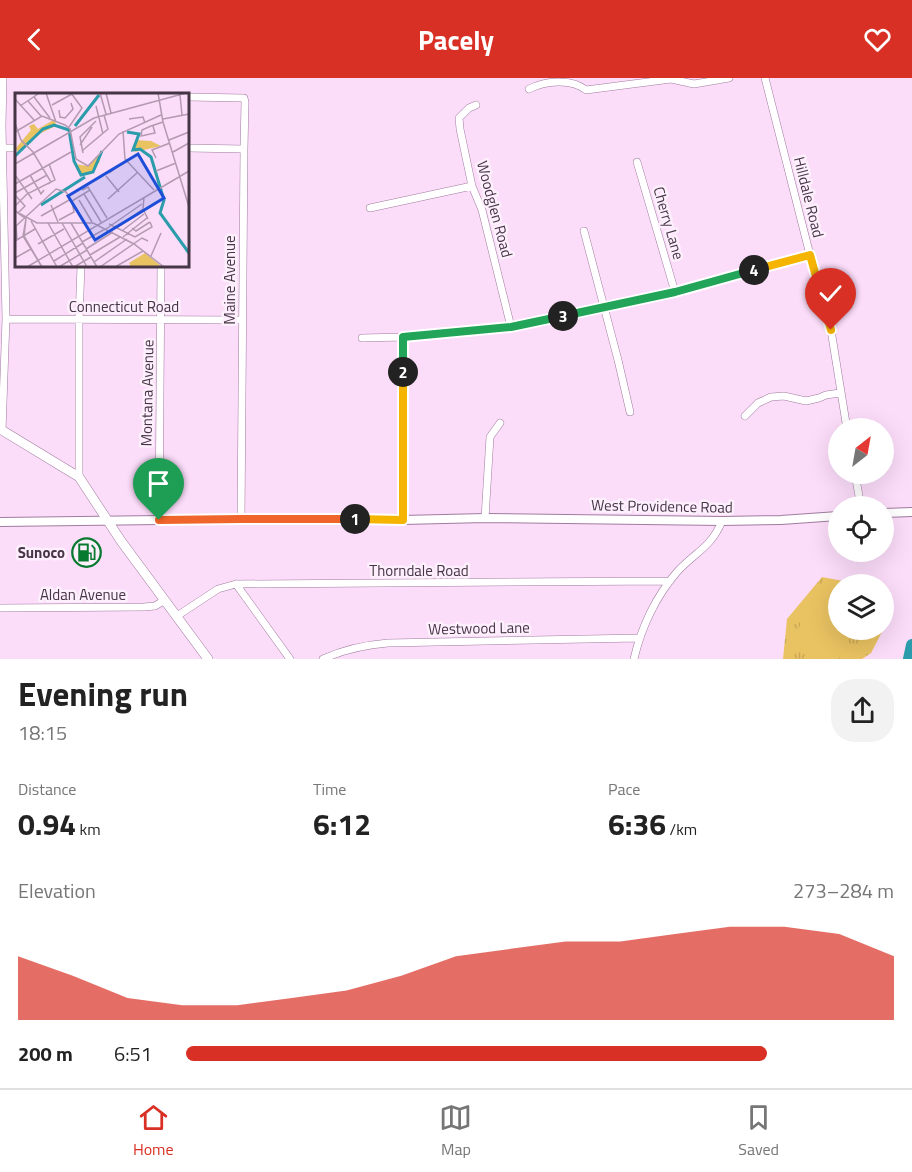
<!DOCTYPE html>
<meta charset="utf-8">
<style>
:root{--surface:#fff;--page:#f2f2f2;--text:#222;--muted:#767676;--line:#e0e0e0;--accent:#d93025}
body{margin:0;font-family:"Titillium Web",sans-serif;background:var(--page);color:var(--text);height:100vh;display:flex;flex-direction:column;font-size:22px;white-space:nowrap}
*{box-sizing:border-box;margin:0}
p{font-size:20px;color:var(--muted)}
.icon{flex:none;width:33px;height:33px;fill:none;stroke:currentColor;stroke-width:2;stroke-linecap:round;stroke-linejoin:round}
.map{position:relative;height:581px;overflow:hidden}
.details{display:flex;flex-direction:column;background:var(--surface);flex:1}
.details>*{flex:none}
.needle{width:39px;rotate:31deg}
.fabs{position:absolute;left:828px;top:340px;display:grid;gap:12px}
.fabs a{display:grid;place-items:center;width:66px;height:66px;border-radius:50%;background:var(--surface);box-shadow:0 6px 24px #0002;font-size:30px}
.pin{position:absolute;display:grid;place-items:center;width:51px;height:51px;color:#fff;margin:-62px -26px;border-radius:50% 50% 50% 0;rotate:-45deg;box-shadow:0 0 6px #0007}
.pin .icon{rotate:45deg}
.km{position:absolute;width:30px;height:30px;margin:-15px;border-radius:50%;background:#222;color:#fff;font-size:16px;line-height:30px;text-align:center}
.round{display:grid;place-items:center;flex:none;width:63px;height:63px;border-radius:24px;background:var(--page)}
.overview{display:flex;align-items:center;justify-content:space-between;height:102px;padding:0 18px}
h1{font-size:33px;font-weight:700;line-height:45px}
.figures{display:grid;grid-template-columns:repeat(3,1fr);gap:9px;height:102px;padding:6px 18px}
.figures div{display:grid;align-content:center}
.figures b{font-size:30px;font-weight:700}
.figures small{font-size:16px;font-weight:400}
.figures p{font-size:16px}
.chart{height:168px;padding:12px 18px}
.chart p{display:flex;justify-content:space-between}
.chart svg{width:100%;height:108px;margin-top:6px;fill:var(--accent);opacity:.7}
ul{padding:0 18px;list-style:none;font-size:20px}
li{display:grid;grid-template-columns:96px 72px 1fr;align-items:center;height:45px}
li i{height:15px;border-radius:8px;background:var(--accent)}
header{display:flex;justify-content:space-between;align-items:center;height:78px;padding:0 18px;background:var(--accent);color:#fff;font-size:27px;font-weight:700}
.tab-bar{display:flex;justify-content:space-around;align-items:center;height:84px;border-top:2px solid var(--line);background:var(--surface);font-size:16px;color:var(--muted)}
.tab-bar a{display:grid;justify-items:center;gap:3px}
.tab-bar .current{color:var(--accent)}
.map>svg:first-child{display:block}
.grass{fill:url(#grass-tufts)}
.pitch{fill:#e9c261}
.lines{fill:none;stroke-linecap:round;stroke-linejoin:round}
.river{stroke:#2a9cab;stroke-width:12}
.minor-casing{stroke:#a07c9e;stroke-width:8}
.tertiary-casing{stroke:#a07c9e;stroke-width:10}
.secondary-casing{stroke:#a07c9e;stroke-width:10}
.minor{stroke:#fff;stroke-width:7}
.tertiary{stroke:#fff;stroke-width:8}
.secondary{stroke:#fff;stroke-width:9}
.split-1-casing{stroke:#fff;stroke-width:12}
.split-2-casing{stroke:#fff;stroke-width:12}
.split-3-casing{stroke:#fff;stroke-width:12}
.split-4-casing{stroke:#fff;stroke-width:12}
.split-5-casing{stroke:#fff;stroke-width:12}
.split-1{stroke:#f0652b;stroke-width:8}
.split-2{stroke:#f5b400;stroke-width:8}
.split-3{stroke:#22a559;stroke-width:8}
.split-4{stroke:#22a559;stroke-width:8}
.split-5{stroke:#f5b400;stroke-width:8}
.labels{text-anchor:middle;dominant-baseline:central;stroke-width:5;stroke-linejoin:round;paint-order:stroke}
.street-label{font-size:15px;fill:#463645;stroke:#feeffd}
.poi-label{font-size:15px;font-weight:bold;fill:#463645;stroke:#feeffd;text-anchor:end}
.inset-river{fill:none;stroke:#2a9cab;stroke-width:3}
.inset-road{fill:none;stroke:#b39ab1;stroke-width:1.5}
.view{fill:#1d4ed8;fill-opacity:0.15;stroke:#1d4ed8;stroke-width:3}
.inset-edge{fill:none;stroke:#463645;stroke-width:3}
</style>
<header><svg class="icon" aria-label="back" viewBox="0 0 24 24"><path d="M15 5l-7 7 7 7"/></svg>Pacely<svg class="icon" aria-label="heart" viewBox="0 0 24 24"><path d="M12 20l-8-8c-3-5 5-10 8-4 3-6 11-1 8 4z"/></svg></header>
<div class="map">
<svg width="912" height="581" viewBox="0 0 912 581">
<defs>
<pattern id="grass-tufts" width="24" height="20" patternUnits="userSpaceOnUse" patternTransform="scale(1.5)"><rect width="24" height="20" fill="#e9c261"/><path d="M3 7l-1-3M5 7V3M7 7l1-3M15 17l-1-3M17 17v-4M19 17l1-3" fill="none" stroke="#c9a756"/></pattern>
</defs>
<rect width="100%" height="100%" fill="#fbdcf9"/>
<!-- grass -->
<path class="grass" d="M822 499 864 507H838V552H883L871 575 862 581H783L787 541Z"/>
<!-- pitch -->
<path class="pitch" d="M810 520C822 521 829 524 838 530V552H852L845 572 838 581H821L794 569 793 566Z"/>
<g class="lines">
<!-- river -->
<path class="river" d="M909 581 912 567"/>
<defs>
<path id="minor" d="M765 0 810 177 831 252 847 351
M529 11C545 3 571 0 586 12L671 1 694 6 729 0
M188 19 244 20 245 24 244 71 241 441
M476 27 469 30 459 40 460 51 472 108 482 132 511 249
M2 70H16
M188 70 244 71
M637 84 675 214
M370 130 472 108
M584 153 618 282 630 334
M6 241 243 242
M362 260 403 259 511 249 675 214 810 177
M745 338 758 325 771 319 784 318 806 323 819 320 826 317 840 315
M2 353 6 241 2 48 3 0
M855 396 861 429
M79 399V241L81 188
M485 440 490 359 500 345
M159 442 161 188
M403 442V259
M236 506 290 581
M0 530 144 529 155 528 165 522
M177 538 218 511 236 506 670 503
M323 581C345 571 364 567 388 565L639 560
M634 581C641 550 656 518 677 494 695 474 711 470 722 443"/>
<path id="tertiary" d="M884 435 912 434
M0 444 241 441 403 442 485 440 722 443 781 442 838 438"/>
<path id="secondary" d="M0 351 79 399 121 463 208 581"/>
</defs>
<!-- minor casing -->
<use href="#minor" class="minor-casing"/>
<!-- tertiary casing -->
<use href="#tertiary" class="tertiary-casing"/>
<!-- secondary casing -->
<use href="#secondary" class="secondary-casing"/>
<!-- minor -->
<use href="#minor" class="minor"/>
<!-- tertiary -->
<use href="#tertiary" class="tertiary"/>
<!-- secondary -->
<use href="#secondary" class="secondary"/>
</g>
<g class="lines">
<defs>
<path id="split-1" d="M159 442 241 441H355"/>
<path id="split-2" d="M355 441 403 442V294"/>
<path id="split-3" d="M403 294V259L511 249 563 238"/>
<path id="split-4" d="M563 238 675 214 754 192"/>
<path id="split-5" d="M754 192 810 177 831 252"/>
</defs>
<!-- split-1 casing -->
<use href="#split-1" class="split-1-casing"/>
<!-- split-2 casing -->
<use href="#split-2" class="split-2-casing"/>
<!-- split-3 casing -->
<use href="#split-3" class="split-3-casing"/>
<!-- split-4 casing -->
<use href="#split-4" class="split-4-casing"/>
<!-- split-5 casing -->
<use href="#split-5" class="split-5-casing"/>
<!-- split-1 -->
<use href="#split-1" class="split-1"/>
<!-- split-2 -->
<use href="#split-2" class="split-2"/>
<!-- split-3 -->
<use href="#split-3" class="split-3"/>
<!-- split-4 -->
<use href="#split-4" class="split-4"/>
<!-- split-5 -->
<use href="#split-5" class="split-5"/>
</g>
<!-- icons -->
<defs>
<symbol id="fuel-ring" viewBox="-11 -11 22 22"><circle r="9.5" fill="#feeffd" stroke="#087a2f" stroke-width="1.5"/><path d="M-5.5-6h7V0h2V4h1.3V-2.5L3-4.5l.8-.8L6-3V5H2.5V1h-1V6h-7ZM-4.2-4.7v3.2H.2V-4.7Z" fill="#087a2f"/></symbol>
</defs>
<g fill-rule="evenodd">
<use href="#fuel-ring" x="70" y="458" width="33" height="33"/>
</g>
<g class="labels">
<!-- street labels -->
<g class="street-label">
<text transform="translate(809 119) rotate(76)">Hilldale Road</text>
<text transform="translate(495 131) rotate(75)">Woodglen Road</text>
<text transform="translate(669 145) rotate(74)">Cherry Lane</text>
<text transform="translate(229 202) rotate(-90)">Maine Avenue</text>
<text x="124" y="228">Connecticut Road</text>
<text transform="translate(147 315) rotate(-89)">Montana Avenue</text>
<text transform="translate(662 428) rotate(1)">West Providence Road</text>
<text x="419" y="492">Thorndale Road</text>
<text x="83" y="516">Aldan Avenue</text>
<text transform="translate(479 550) rotate(-1)">Westwood Lane</text>
</g>
<!-- poi labels -->
<g class="poi-label">
<text x="65" y="474">Sunoco</text>
</g>
</g>
<!-- overview -->
<g transform="translate(15 15)">
<rect width="174" height="174" fill="#fbdcf9"/>
<path d="M40 26 41 33 26 40 3 60 1 55 16 37 14 33 19 31 23 36ZM120 47 136 48 146 53 120 59ZM82 63 85 68 78 79 66 82 60 71 73 73Z" fill="#e9c261"/>
<path d="M130 160 147 174H116L114 170Z" fill="#e9c261"/>
<path class="inset-river" d="M60 33 84 2M112 39 124 41 118 57 125 56 136 64 149 107 145 120 174 160M0 63 28 36 39 32 54 37 59 68 66 82 78 79 87 58M26 112 70 84"/>
<path class="inset-road" d="M31 0 41 29M85 0 91 21M91 0 96 20M143 0 148 29 174 114M165 2 167 22M19 4 35 25M0 6 19 27M13 8 26 23M37 12 57 1M5 13 23 1M81 13 88 41M44 17 45 24 50 25 58 16 56 10M114 26 128 24 130 30M148 26 174 21M0 30 6 47 18 59 36 89 33 91M138 33 140 40 126 43 127 37 136 33 148 29M54 34 67 15 56 0M108 38 110 66 139 97M0 39 27 23 50 32 55 36 61 66 73 73 104 41 146 22M154 47 174 39M65 52 77 34M68 57 93 36 89 22M158 59 174 50M68 60 65 44 81 28M141 65 137 57 155 50M0 71 79 25 171 0M141 78 161 70M94 80 111 68M0 82 17 106M15 82 26 101 29 97M91 83 104 99M0 91 56 59M67 97 73 94 92 125M0 100 32 82M69 101 86 129M0 102 10 113 3 120M129 104 128 116 133 126M93 106 123 79M64 107 77 129M57 108 75 97M36 112 43 129M0 113 12 101 40 87 34 71M0 118 22 130H78L119 151 149 174M0 118 11 126 9 143 27 174M26 123 56 106M11 126 8 143 27 174M44 127 59 119 57 109M16 128 42 174M33 130 58 174M47 130 72 174M56 130 82 174M94 131 120 144 137 134 135 129M103 134 128 116M117 135 121 138 135 129M91 136 127 111M108 137 129 121M108 144 132 125M2 147 1 133 41 96 51 99 70 130M0 148 20 136M67 149 90 136M23 151 49 136M71 156 98 139M75 162 105 144M136 163 146 140M0 165 16 156M39 168 68 150M79 169 112 146M12 174 174 78M44 174 72 157M59 174 76 164M85 174 127 145 133 148M100 174 128 158"/>
<path class="view" d="M123 61 149 105 80 147 53 103Z"/>
<rect width="174" height="174" class="inset-edge"/>
</g>
</svg>
<div class="fabs">
<a><svg class="needle" viewBox="-14 -14 28 28"><path d="M0-13l5 13h-10z" fill="#e53935"/><path d="M0 13l5-13h-10z" fill="#767676"/></svg></a>
<a><svg class="icon" aria-label="locate" viewBox="0 0 24 24"><circle cx="12" cy="12" r="6"/><path d="M12 2v4M12 18v4M2 12h4M18 12h4"/></svg></a>
<a><svg class="icon" aria-label="layers" viewBox="0 0 24 24"><path d="M12 4l9 5-9 5-9-5zM3 14l9 5 9-5"/></svg></a>
</div>
<div class="pin" style="left:159px;top:442px;background:#1e9e55"><svg class="icon" aria-label="arrive" viewBox="0 0 24 24"><path d="M6 21V4h12l-3 4 3 4H6"/></svg></div>
<div class="pin" style="left:831px;top:252px;background:#d93025"><svg class="icon" aria-label="check" viewBox="0 0 24 24"><path d="M5 12l5 5 9-10"/></svg></div>
<b class="km" style="left:355px;top:441px">1</b>
<b class="km" style="left:403px;top:294px">2</b>
<b class="km" style="left:563px;top:238px">3</b>
<b class="km" style="left:754px;top:192px">4</b>
</div>
<section class="details">
<div class="overview"><div><h1>Evening run</h1><p>18:15</p></div><a class="round"><svg class="icon" aria-label="share" viewBox="0 0 24 24"><path d="M12 15V3M7 8l5-5 5 5M5 13v7h14v-7"/></svg></a></div>
<div class="figures">
<div><p>Distance</p><b>0.94<small> km</small></b></div>
<div><p>Time</p><b>6:12</b></div>
<div><p>Pace</p><b>6:36<small> /km</small></b></div>
</div>
<div class="chart"><p><span>Elevation</span>273–284 m</p>
<svg viewBox="0 0 160 44" preserveAspectRatio="none"><path d="M0 44V18L10 26L20 35L30 38L40 38L50 35L60 32L70 26L80 18L90 15L100 12L110 12L120 9L130 6L140 6L150 9L160 18V44z"/></svg>
</div>
<ul>
<li><b>200 m</b>6:51<i style="width:82%"></i></li>
</ul>
</section>
<nav class="tab-bar">
<a class="current"><svg class="icon" aria-label="home" viewBox="0 0 24 24"><path d="M3 11l9-7 9 7M6 9v11h12V9"/></svg>Home</a>
<a><svg class="icon" aria-label="map" viewBox="0 0 24 24"><path d="M3 6l6-2 6 2 6-2v14l-6 2-6-2-6 2zM9 4v14M15 6v14"/></svg>Map</a>
<a><svg class="icon" aria-label="saved" viewBox="0 0 24 24"><path d="M7 4h10v16l-5-4-5 4z"/></svg>Saved</a>
</nav>
